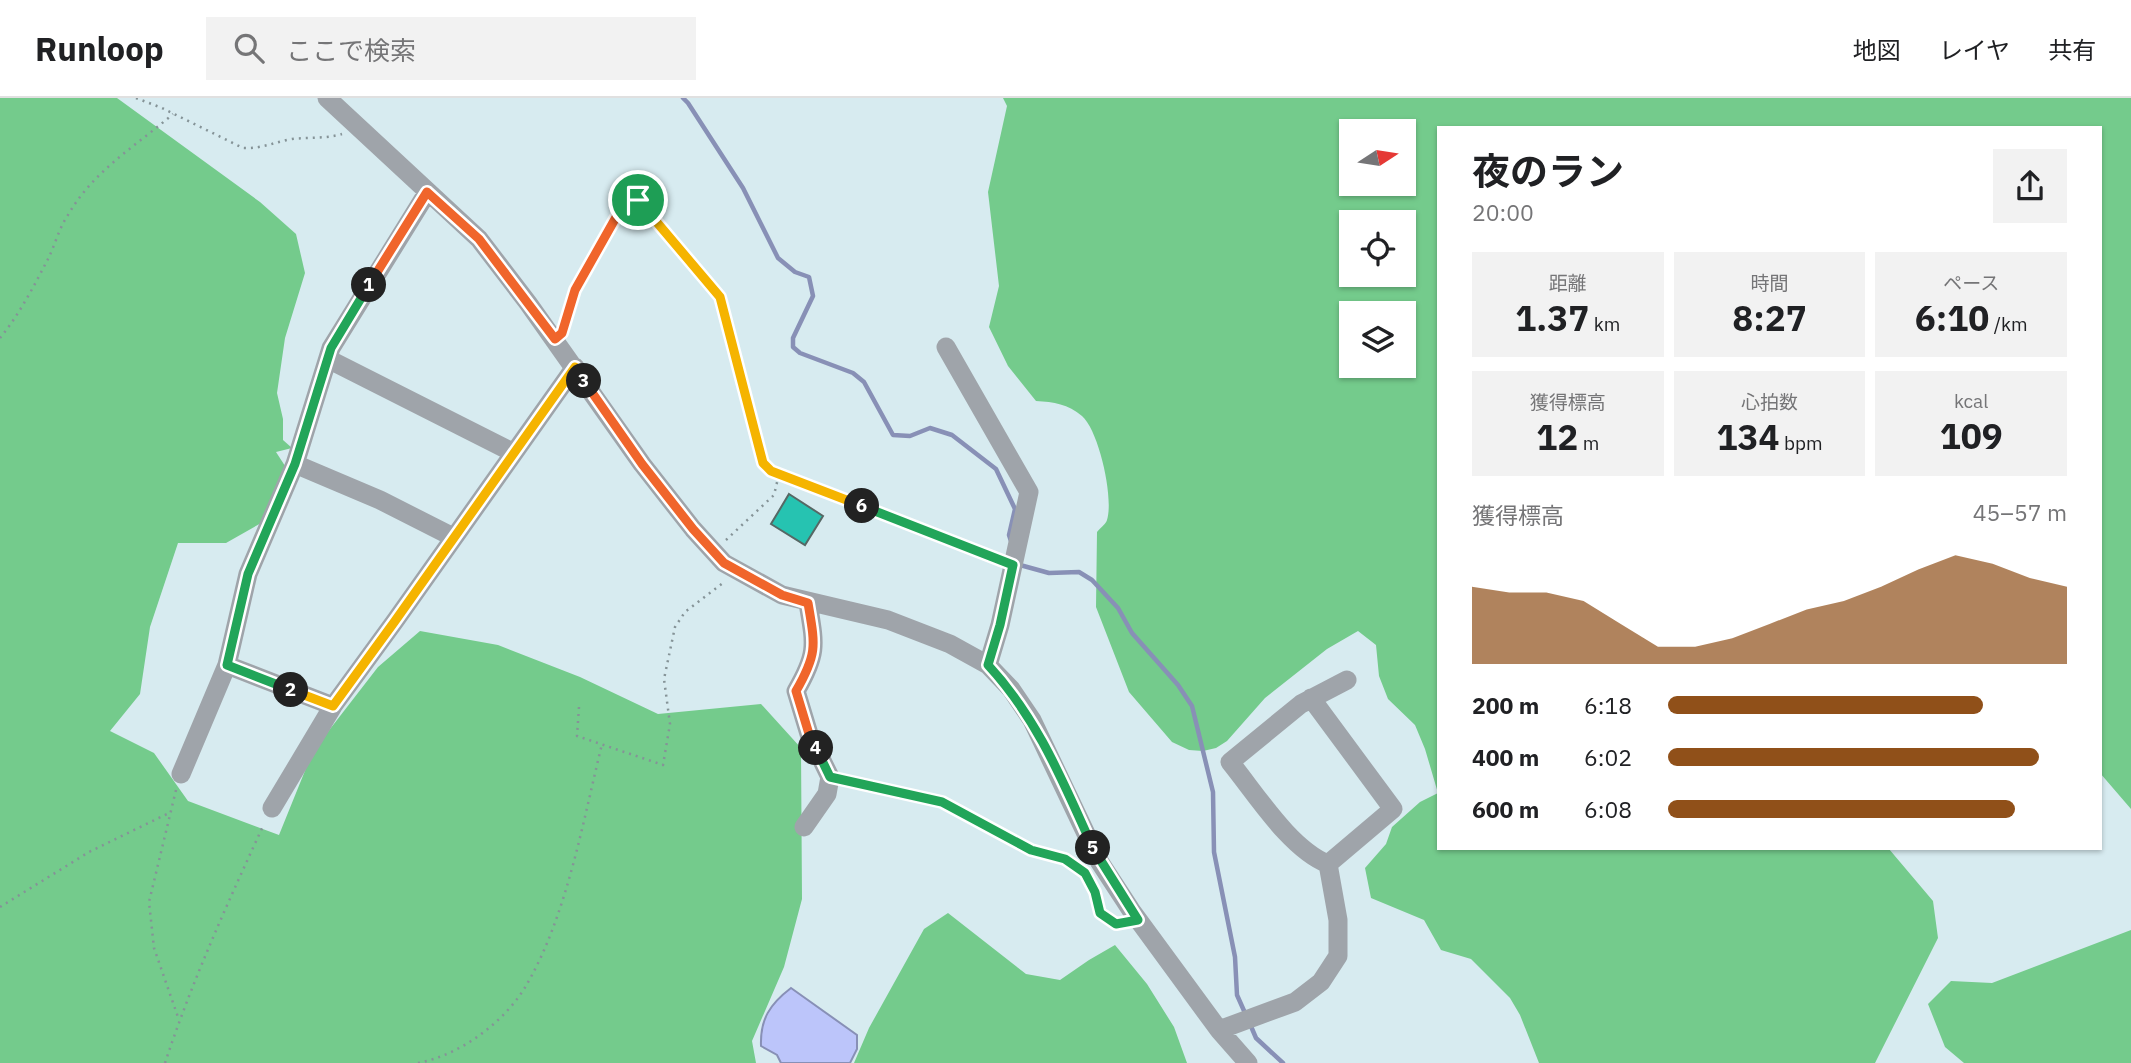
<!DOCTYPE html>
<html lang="ja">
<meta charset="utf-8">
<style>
:root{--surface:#fff;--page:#f2f2f2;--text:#202124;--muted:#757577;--line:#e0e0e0;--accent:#905019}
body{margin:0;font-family:"IBM Plex Sans","Noto Sans JP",sans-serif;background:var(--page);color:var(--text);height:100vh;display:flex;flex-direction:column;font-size:26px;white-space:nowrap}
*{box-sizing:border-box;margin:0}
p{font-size:23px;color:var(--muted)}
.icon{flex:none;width:38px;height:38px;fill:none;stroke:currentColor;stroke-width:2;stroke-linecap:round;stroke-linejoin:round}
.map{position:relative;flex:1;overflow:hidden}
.panel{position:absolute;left:1437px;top:28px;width:665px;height:724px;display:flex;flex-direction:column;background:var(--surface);border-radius:0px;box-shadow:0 2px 5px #0004}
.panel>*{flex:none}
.needle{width:46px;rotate:78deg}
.controls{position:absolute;left:1339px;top:21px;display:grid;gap:14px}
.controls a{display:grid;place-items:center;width:77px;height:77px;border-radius:0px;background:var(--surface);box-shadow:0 2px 5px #0004;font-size:35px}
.pin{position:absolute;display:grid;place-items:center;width:60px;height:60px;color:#fff;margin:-30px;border:4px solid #fff;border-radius:50%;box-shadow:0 2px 7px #0007}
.km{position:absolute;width:35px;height:35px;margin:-18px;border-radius:50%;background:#222;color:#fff;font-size:19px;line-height:35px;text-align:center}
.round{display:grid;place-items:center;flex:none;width:74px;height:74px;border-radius:0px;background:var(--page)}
.overview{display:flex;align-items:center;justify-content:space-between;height:119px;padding:0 35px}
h1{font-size:38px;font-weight:700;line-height:52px}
.figures{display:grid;grid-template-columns:repeat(3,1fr);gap:10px;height:119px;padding:7px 35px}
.figures div{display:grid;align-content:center;border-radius:0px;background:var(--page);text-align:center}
.figures b{font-size:35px;font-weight:700}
.figures small{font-size:19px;font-weight:400}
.figures p{font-size:19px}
.chart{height:196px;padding:14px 35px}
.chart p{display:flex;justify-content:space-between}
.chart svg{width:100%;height:126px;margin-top:7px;fill:var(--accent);opacity:.7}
ul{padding:0 35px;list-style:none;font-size:23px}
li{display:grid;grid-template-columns:112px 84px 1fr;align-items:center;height:52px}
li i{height:18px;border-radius:9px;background:var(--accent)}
header{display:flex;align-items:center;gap:42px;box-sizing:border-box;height:98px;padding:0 35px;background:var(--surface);border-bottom:2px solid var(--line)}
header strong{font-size:33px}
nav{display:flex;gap:38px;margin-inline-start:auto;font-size:24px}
.search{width:490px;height:63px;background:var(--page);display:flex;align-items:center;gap:18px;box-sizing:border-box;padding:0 24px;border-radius:0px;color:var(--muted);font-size:26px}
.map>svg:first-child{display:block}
.forest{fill:#74cb8c;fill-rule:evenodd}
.water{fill:#bcc5fa;stroke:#8890b6;stroke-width:2}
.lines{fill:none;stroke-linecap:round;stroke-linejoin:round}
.stream{stroke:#8890b6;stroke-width:4.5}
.building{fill:#26c3b1;stroke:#566865;stroke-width:2}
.path{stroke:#859397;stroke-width:2.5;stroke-dasharray:2 5;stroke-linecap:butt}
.minor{stroke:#9fa4aa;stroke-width:19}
.split-1-casing{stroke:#fff;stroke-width:14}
.split-2-casing{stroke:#fff;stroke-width:14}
.split-3-casing{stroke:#fff;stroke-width:14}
.split-4-casing{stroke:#fff;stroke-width:14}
.split-5-casing{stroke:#fff;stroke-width:14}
.split-6-casing{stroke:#fff;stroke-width:14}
.split-7-casing{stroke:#fff;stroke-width:14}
.split-1{stroke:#f0652b;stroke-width:9}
.split-2{stroke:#22a559;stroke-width:9}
.split-3{stroke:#f5b400;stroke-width:9}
.split-4{stroke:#f0652b;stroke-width:9}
.split-5{stroke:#22a559;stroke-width:9}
.split-6{stroke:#22a559;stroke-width:9}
.split-7{stroke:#f5b400;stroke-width:9}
</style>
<header>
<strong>Runloop</strong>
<div class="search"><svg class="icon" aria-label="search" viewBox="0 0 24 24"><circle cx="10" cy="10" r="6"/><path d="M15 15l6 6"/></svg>ここで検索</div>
<nav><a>地図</a><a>レイヤ</a><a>共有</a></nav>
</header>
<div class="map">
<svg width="2131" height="965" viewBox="0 0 2131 965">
<rect width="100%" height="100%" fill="#d7ebf0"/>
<!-- forest -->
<path class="forest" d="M0 0H117L260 104 296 136 305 175 285 240 277 295 283 321V342L292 350 276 354 287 371 263 424 226 445H178L150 529 140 596 110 633 154 655 188 703 279 737 313 653 378 569 420 533 498 547 580 579 658 616 761 606 801 650 802 801 784 869 752 943 756 965H0Z
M1003 0H2131V711L2100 675V30H1438V751H1889L1933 803 1938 840 1875 965H1539L1520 917 1510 900 1471 861 1441 852 1424 822 1371 800 1365 770 1386 746 1392 729 1420 704 1438 695 1425 651 1415 627 1388 601 1379 578 1376 547 1358 533 1327 551 1265 600 1227 643 1216 650 1203 653 1189 652 1172 644 1129 594 1096 509 1097 434C1100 430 1106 426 1107 422 1114 400 1099 333 1082 318 1068 306 1054 304 1036 303L1008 268 989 229 999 188 988 94 1007 8ZM1404 33V86H1351V33ZM1404 124V177H1351V124ZM1351 215H1404V268H1351Z
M948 815 1026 876 1060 882 1089 862 1115 847 1147 886 1174 929 1187 965H854L869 930 924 831Z
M2131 832V965H1964L1945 949 1928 906 1951 883 1992 885Z"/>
<!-- water -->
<path class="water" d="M791 890 857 937V951L850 965H781L777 957 761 948C760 921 770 906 791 890Z"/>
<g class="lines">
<!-- stream -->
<path class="stream" d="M683 0 688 5 743 90 778 160 795 174 809 179 813 198 793 240V249L800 255 853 275 864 284 893 337 910 338 930 330 952 337 996 371 1015 411 1009 437 1011 443
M1020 467 1049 475 1079 474 1092 482 1118 510 1132 535 1178 587 1192 608 1213 694 1214 754 1235 859 1237 897 1245 915
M1250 926 1256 940 1283 965"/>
</g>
<!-- building -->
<path class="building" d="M789 396 823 418 805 447 771 426Z"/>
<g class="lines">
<!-- path -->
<path class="path" d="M136 0 162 10 243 50C261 51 275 44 292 41 309 39 325 41 342 36
M564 227 575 192 628 98 638 102 720 199 763 365 771 373 997 460
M0 240C19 217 34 188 48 161 55 147 59 130 68 117 93 73 136 48 173 16
M726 442 774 397 779 376
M579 609 577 638 663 667 670 626 664 581 675 529 685 514 723 485
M847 683 942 704 1031 752 1065 761 1083 774
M176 692 149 804 154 850 179 922
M1089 782 1095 794 1099 815 1117 826H1121
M0 809 89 754 171 714
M165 965C192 883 228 804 264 726
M418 965C461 957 506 923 527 886 567 817 583 723 602 646"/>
<!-- minor -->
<path class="minor" d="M327 0 479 141 528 205 642 366 693 431 724 465 782 497 888 522 950 546 988 567 1011 591 1032 622 1099 763 1131 812 1219 932 1248 965
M946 249 1029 394 1000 527 988 567
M328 261 514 355
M295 366 380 402 453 439
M227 567 333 608
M1311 600 1393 711 1328 766
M181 676 227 567 248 476 295 366 331 250 427 95
M272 710 333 608 395 523 575 269
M804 729 827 696 830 679 809 636 796 593C818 555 815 547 808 505
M1219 932 1295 904 1321 884 1338 858V822L1328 766C1290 751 1256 696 1230 664L1301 606 1347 582"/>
</g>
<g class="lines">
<defs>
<path id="split-1" d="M369 187 427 94 479 141 555 241 562 235 575 192 628 98 638 102"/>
<path id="split-2" d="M291 592 227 567 248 476 295 366 331 250 369 187"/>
<path id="split-3" d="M291 592 333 608 395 523 575 269 584 283"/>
<path id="split-4" d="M584 283 642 366 693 431 724 465 782 497 808 505C815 547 818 555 796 593L809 636 816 650"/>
<path id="split-5" d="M816 650 830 679 942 704 1031 752 1065 761 1085 775 1095 794 1100 815 1116 826 1138 822 1093 750"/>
<path id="split-6" d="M862 408 1013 467 1000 527 988 567C1038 621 1063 684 1093 750"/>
<path id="split-7" d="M638 102 720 199 763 365 771 373 862 408"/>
</defs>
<!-- split-1 casing -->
<use href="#split-1" class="split-1-casing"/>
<!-- split-2 casing -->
<use href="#split-2" class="split-2-casing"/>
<!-- split-3 casing -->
<use href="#split-3" class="split-3-casing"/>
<!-- split-4 casing -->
<use href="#split-4" class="split-4-casing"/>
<!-- split-5 casing -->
<use href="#split-5" class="split-5-casing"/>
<!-- split-6 casing -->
<use href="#split-6" class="split-6-casing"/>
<!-- split-7 casing -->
<use href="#split-7" class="split-7-casing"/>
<!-- split-1 -->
<use href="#split-1" class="split-1"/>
<!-- split-2 -->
<use href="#split-2" class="split-2"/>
<!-- split-3 -->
<use href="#split-3" class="split-3"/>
<!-- split-4 -->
<use href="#split-4" class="split-4"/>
<!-- split-5 -->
<use href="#split-5" class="split-5"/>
<!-- split-6 -->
<use href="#split-6" class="split-6"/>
<!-- split-7 -->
<use href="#split-7" class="split-7"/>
</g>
</svg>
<div class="controls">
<a><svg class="needle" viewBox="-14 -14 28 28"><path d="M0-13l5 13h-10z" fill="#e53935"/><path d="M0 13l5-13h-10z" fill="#757577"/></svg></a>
<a><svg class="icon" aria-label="locate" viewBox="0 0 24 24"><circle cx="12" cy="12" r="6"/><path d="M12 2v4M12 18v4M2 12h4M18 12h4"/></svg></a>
<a><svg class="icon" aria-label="layers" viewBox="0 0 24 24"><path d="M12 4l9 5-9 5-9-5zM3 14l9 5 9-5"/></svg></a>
</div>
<div class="pin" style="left:638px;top:102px;background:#1e9e55"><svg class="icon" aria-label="arrive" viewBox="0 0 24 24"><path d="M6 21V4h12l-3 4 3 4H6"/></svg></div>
<b class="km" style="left:369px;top:187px">1</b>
<b class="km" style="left:291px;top:592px">2</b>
<b class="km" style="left:584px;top:283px">3</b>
<b class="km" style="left:816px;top:650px">4</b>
<b class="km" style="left:1093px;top:750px">5</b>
<b class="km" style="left:862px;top:408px">6</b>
<section class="panel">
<div class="overview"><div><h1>夜のラン</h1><p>20:00</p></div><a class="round"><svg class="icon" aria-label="share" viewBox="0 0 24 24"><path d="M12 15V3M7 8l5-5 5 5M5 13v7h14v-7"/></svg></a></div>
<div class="figures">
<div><p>距離</p><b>1.37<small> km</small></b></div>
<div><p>時間</p><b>8:27</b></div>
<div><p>ペース</p><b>6:10<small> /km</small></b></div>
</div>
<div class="figures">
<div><p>獲得標高</p><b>12<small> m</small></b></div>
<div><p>心拍数</p><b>134<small> bpm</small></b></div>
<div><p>kcal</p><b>109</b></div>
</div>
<div class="chart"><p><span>獲得標高</span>45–57 m</p>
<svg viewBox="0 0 160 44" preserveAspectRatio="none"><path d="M0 44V17L10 19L20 19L30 22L40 30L50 38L60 38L70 35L80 30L90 25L100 22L110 17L120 11L130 6L140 9L150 14L160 17V44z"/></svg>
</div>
<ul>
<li><b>200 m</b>6:18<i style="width:79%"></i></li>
<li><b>400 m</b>6:02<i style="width:93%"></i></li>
<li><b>600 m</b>6:08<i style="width:87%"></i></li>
</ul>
</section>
</div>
